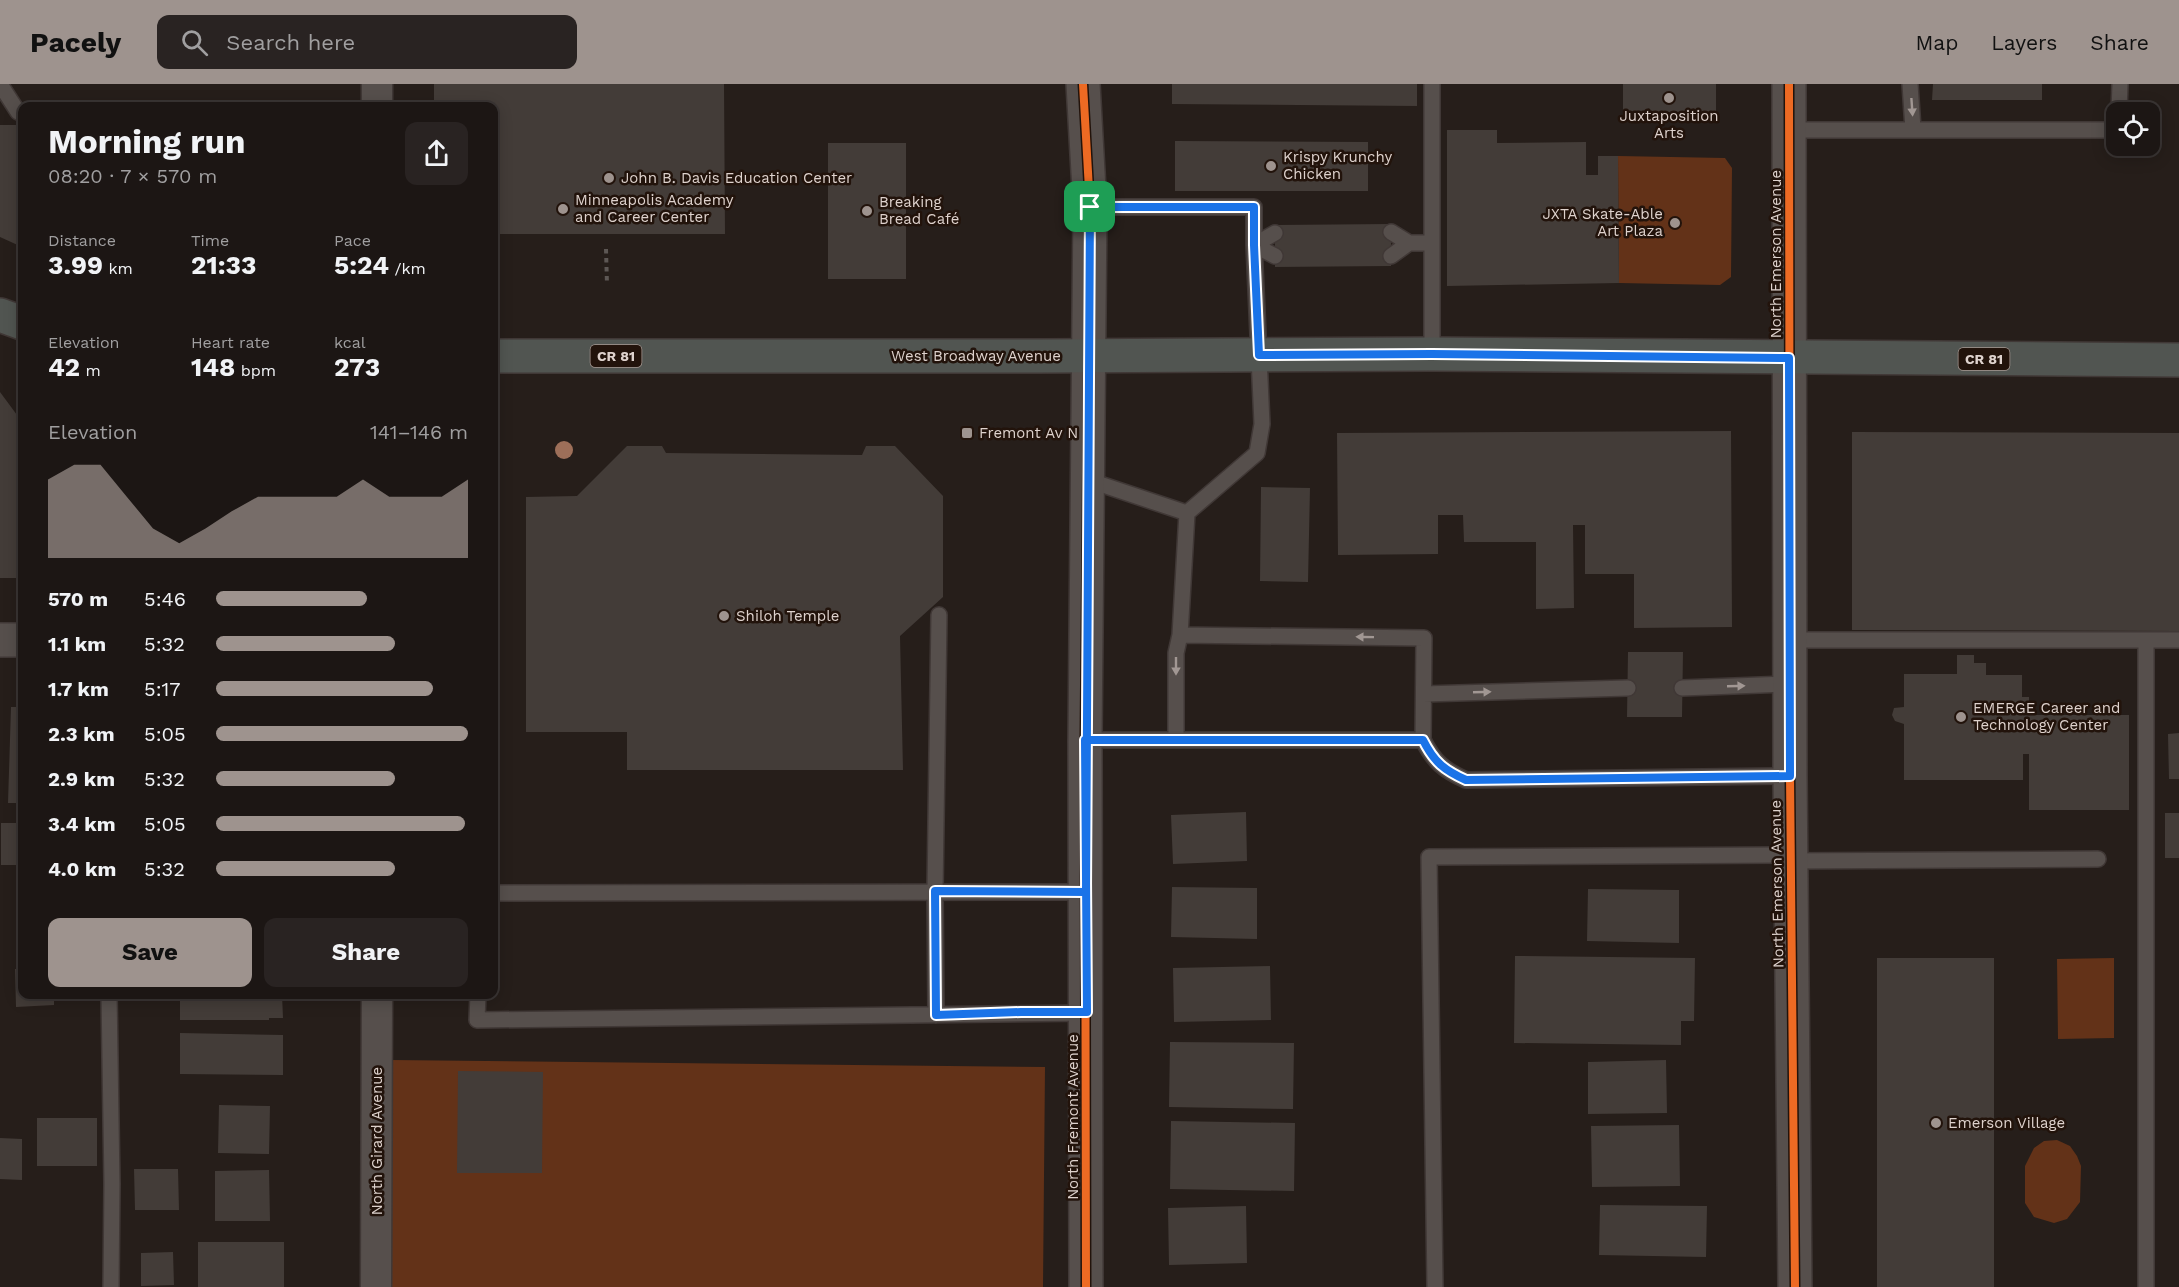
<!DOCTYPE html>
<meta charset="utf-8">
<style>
:root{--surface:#1c1614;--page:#292322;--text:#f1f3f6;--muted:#a09fa0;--line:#3a3534;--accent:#9e938e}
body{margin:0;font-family:"Work Sans",sans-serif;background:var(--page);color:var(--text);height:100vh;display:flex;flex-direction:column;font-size:22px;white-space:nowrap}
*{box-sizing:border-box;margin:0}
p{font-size:20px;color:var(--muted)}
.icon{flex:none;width:33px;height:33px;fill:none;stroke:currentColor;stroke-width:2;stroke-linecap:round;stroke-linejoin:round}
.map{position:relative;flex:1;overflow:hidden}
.panel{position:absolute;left:18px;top:18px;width:480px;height:897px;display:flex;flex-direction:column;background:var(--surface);border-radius:12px;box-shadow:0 3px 15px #0003,0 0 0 2px var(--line)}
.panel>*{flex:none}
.fabs{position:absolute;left:2106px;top:18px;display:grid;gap:12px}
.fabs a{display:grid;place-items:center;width:54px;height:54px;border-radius:12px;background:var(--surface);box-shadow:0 3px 15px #0003,0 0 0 2px var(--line);font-size:30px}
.pin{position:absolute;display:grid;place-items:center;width:51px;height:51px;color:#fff;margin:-26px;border-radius:12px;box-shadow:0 3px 9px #0006}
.round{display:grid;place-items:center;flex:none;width:63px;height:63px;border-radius:12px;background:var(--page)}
.head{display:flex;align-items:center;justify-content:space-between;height:102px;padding:0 30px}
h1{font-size:33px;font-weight:700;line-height:45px}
.metrics{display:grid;grid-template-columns:repeat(3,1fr);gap:9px;height:102px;padding:6px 30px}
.metrics div{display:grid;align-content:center}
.metrics b{font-size:26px;font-weight:700}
.metrics small{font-size:16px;font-weight:400}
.metrics p{font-size:16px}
.chart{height:168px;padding:12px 30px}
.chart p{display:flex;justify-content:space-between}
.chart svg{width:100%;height:108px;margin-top:6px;fill:var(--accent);opacity:.7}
.primary-button{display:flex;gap:12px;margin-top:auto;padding:12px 30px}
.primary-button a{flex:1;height:69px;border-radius:12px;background:var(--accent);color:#111;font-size:24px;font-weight:700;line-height:69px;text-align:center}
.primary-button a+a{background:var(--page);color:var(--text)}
ul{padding:0 30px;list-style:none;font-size:20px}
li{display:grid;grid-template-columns:96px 72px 1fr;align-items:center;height:45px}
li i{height:15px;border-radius:8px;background:var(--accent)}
header{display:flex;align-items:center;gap:36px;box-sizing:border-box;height:84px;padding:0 30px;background:var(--accent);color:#111}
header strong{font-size:28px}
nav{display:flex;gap:33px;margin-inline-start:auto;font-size:21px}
.search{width:420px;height:54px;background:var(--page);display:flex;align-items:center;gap:15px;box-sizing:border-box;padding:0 21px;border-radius:12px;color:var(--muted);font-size:22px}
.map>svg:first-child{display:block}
.green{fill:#633218}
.building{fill:#433c38}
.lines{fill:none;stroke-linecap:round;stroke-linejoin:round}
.service-casing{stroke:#403836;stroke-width:18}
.minor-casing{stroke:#403836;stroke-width:33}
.tertiary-casing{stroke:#403836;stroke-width:36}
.primary-casing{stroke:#403836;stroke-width:36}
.path{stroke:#5d5754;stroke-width:4;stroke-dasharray:4.5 4.5;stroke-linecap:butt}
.service{stroke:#564f4c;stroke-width:15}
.minor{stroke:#564f4c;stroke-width:30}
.tertiary{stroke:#564f4c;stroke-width:33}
.primary{stroke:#515551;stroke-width:33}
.cycleway-casing{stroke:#22130b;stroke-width:11}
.cycleway{stroke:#ed6a23;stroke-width:8}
.tree{fill:#9d6f59}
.oneway{fill:#a19793}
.route-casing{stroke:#fff;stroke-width:12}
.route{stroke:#1a73e8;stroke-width:8}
.poi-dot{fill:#9e938e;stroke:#22130b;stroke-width:2}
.labels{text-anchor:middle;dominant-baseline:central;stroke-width:5;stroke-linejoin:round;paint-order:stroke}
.shield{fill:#22130b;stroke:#a69993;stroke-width:1.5}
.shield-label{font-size:14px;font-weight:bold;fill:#ded2cd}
.poi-label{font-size:15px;fill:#ded2cd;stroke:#22130b;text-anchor:start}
.street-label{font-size:15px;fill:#ded2cd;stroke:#22130b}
</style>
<header>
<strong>Pacely</strong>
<div class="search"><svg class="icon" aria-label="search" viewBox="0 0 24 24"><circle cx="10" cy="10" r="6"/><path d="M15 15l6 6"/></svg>Search here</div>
<nav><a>Map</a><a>Layers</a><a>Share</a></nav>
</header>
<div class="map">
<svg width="2179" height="1203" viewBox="0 0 2179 1203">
<rect width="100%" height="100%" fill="#261e1a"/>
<!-- green -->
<path class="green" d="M1618 72 1725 74 1732 84 1731 193 1720 201 1619 199Z
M2114 874V954L2058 955 2057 875Z
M391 976 1045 983 1043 1203H390Z
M2057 1056 2070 1062 2077 1072 2081 1082 2080 1118 2067 1135 2054 1139 2034 1133 2025 1119V1082L2034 1064 2044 1057Z"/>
<!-- building -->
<path class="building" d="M434 0H724L725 150H494V22H434Z
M1172 0H1417V22L1172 20Z
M1623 0H1716V29L1623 28Z
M1933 0H2042V16H1932Z
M0 41H22V163L0 153Z
M1447 46H1497V59L1586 58V91H1598V72H1618L1619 199 1447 202Z
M1175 57 1368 58V107H1175Z
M828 59H906V195H828Z
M1391 140V182L1275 183V141Z
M0 308 20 335 19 494H0Z
M1731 347 1732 543 1634 544V490H1585V441H1573L1574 524 1536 525V458H1464L1463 431H1438V470L1338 471 1337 349Z
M1852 348 2179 349V547L1852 546Z
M627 362H662L666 369 862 371 866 362H895L943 412V513L900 552 903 686H627V648H526V413L577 412Z
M1261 403 1310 404 1308 498 1260 497Z
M1628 568H1683L1682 633H1627Z
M1957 571H1974V579H1986V591H2022V613H2029V631H2129V726H2029V670H2023V696H1904V640L1895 637 1892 631 1894 624 1904 623V590H1957Z
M11 623H22V719H8Z
M2179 649V695H2169L2168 650Z
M1246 728 1247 777 1173 780 1171 731Z
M2165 729H2179V774H2165Z
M1 739H22V781H1Z
M1172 803 1257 804V855L1171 853Z
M1588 805 1679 806V859L1587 857Z
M1515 872 1695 874 1694 937H1681V961L1514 959Z
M1877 874H1994V1203H1877Z
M1270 882 1271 936 1174 938 1173 884Z
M15 885H22V910H54V921L16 923Z
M180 910H282L283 934H269V936H180Z
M180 949 283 951V991L180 990Z
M1170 958 1294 959 1293 1025 1169 1023Z
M1666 976 1667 1029 1588 1030V978Z
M458 987 543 988 542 1089H457Z
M219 1021 270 1022 269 1070 218 1069Z
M37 1034H97V1082H37Z
M1171 1037 1295 1039 1294 1107 1170 1105Z
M1679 1041 1680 1102 1592 1103 1591 1042Z
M0 1054 22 1055V1096L0 1095Z
M134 1085H178L179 1126H135Z
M269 1086 270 1137H215V1087Z
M1600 1121 1707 1122 1706 1173 1599 1171Z
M1246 1122 1247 1179 1169 1181 1168 1124Z
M198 1158H284V1203H198Z
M173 1168 174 1201 141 1202V1169Z"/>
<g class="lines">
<defs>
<path id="service" d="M0 0 18 28H22
M1432 0V270
M1910 0 1913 45
M2119 28 2120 0
M1789 46H2116
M1090 123H1254V161L1262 340 1257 369 1187 429 1180 551
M1391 148 1409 159H1432
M1254 161 1275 149
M1254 161 1275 172
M1391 172 1409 159
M1088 396 1187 429
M1789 556H2179
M1682 604 1789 600
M1424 610 1628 604
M1176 655V569L1180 551 1424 554 1423 656
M1085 656H1423C1434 678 1444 686 1466 696L1790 692
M1790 777 2098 775
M494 809 1086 808
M109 910 112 1100 111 1203
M478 910 477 936 1087 929
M936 931 935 807 939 531
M1435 1203 1429 773 1790 771
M2146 1203V556"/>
<path id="minor" d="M377 22V0
M376 1203 377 910"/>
<path id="tertiary" d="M1083 0 1090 123 1085 656 1086 1203
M1789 0 1790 692 1795 1203
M0 556H22"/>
<path id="primary" d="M0 231 22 239
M494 272H1041L1432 270 2179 276"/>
</defs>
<!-- service casing -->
<use href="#service" class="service-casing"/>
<!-- minor casing -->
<use href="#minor" class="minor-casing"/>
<!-- tertiary casing -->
<use href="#tertiary" class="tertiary-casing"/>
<!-- primary casing -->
<use href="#primary" class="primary-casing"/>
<!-- path -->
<path class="path" d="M606 165 607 201"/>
<!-- service -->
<use href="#service" class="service"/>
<!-- minor -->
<use href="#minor" class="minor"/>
<!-- tertiary -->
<use href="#tertiary" class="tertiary"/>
<!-- primary -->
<use href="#primary" class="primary"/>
<defs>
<path id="cycleway" d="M1083 0 1090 123 1085 656 1086 1203
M1789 0 1790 692 1795 1203"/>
</defs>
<!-- cycleway casing -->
<use href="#cycleway" class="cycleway-casing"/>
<!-- cycleway -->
<use href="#cycleway" class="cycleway"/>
</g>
<!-- trees -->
<circle class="tree" cx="564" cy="366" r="9"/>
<!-- one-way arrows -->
<defs><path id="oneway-solid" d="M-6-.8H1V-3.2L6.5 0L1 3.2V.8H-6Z" transform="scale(1.5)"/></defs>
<g class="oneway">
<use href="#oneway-solid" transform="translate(1912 23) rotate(86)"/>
<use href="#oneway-solid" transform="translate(1365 553) rotate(-179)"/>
<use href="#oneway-solid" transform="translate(1176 582) rotate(90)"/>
<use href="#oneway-solid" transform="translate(1736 602) rotate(-2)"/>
<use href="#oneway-solid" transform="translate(1482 608) rotate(-2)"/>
</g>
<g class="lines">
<defs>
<path id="route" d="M1090 123 1086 808 935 807 936 931 1021 928H1087L1085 656H1423C1434 678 1444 686 1466 696L1790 692 1789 274 1432 270 1259 271 1254 161V123H1090"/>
</defs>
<!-- route casing -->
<use href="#route" class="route-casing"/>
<!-- route -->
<use href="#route" class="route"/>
</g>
<!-- markers -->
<g class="poi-dot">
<circle cx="1669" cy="14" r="6"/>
<circle cx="1271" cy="82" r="6"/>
<circle cx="609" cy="94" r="6"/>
<circle cx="563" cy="125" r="6"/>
<circle cx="867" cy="127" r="6"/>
<circle cx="1675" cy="139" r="6"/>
<rect x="961" y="343" width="12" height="12" rx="3"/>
<circle cx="724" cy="532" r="6"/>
<circle cx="1961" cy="633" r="6"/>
<circle cx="1936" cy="1039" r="6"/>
</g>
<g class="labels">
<!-- shield labels -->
<g class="shield">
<rect x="590.5" y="261" width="51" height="22" rx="4.5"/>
<rect x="1958.5" y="264" width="51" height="22" rx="4.5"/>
</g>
<g class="shield-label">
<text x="616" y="272">CR 81</text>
<text x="1984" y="275">CR 81</text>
</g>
<!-- poi labels -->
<g class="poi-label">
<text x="1669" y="32" text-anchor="middle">Juxtaposition<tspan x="1669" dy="17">Arts</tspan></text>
<text x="1283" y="73">Krispy Krunchy<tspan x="1283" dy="17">Chicken</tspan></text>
<text x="621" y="94">John B. Davis Education Center</text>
<text x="575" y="116">Minneapolis Academy<tspan x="575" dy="17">and Career Center</tspan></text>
<text x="879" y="118">Breaking<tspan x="879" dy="17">Bread Café</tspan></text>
<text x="1663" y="130" text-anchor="end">JXTA Skate-Able<tspan x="1663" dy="17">Art Plaza</tspan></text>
<text x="979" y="349">Fremont Av N</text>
<text x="736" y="532">Shiloh Temple</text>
<text x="1973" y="624">EMERGE Career and<tspan x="1973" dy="17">Technology Center</tspan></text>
<text x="1948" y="1039">Emerson Village</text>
</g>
<!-- street labels -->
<g class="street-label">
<text transform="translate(1776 170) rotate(-90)">North Emerson Avenue</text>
<text x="976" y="272">West Broadway Avenue</text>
<text transform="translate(1777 800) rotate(-91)">North Emerson Avenue</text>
<text transform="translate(1073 1033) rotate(-90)">North Fremont Avenue</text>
<text transform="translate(377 1057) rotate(-90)">North Girard Avenue</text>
</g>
</g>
</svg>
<div class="fabs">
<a><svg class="icon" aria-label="locate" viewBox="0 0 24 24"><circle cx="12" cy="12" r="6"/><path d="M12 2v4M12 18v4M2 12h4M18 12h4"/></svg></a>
</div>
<div class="pin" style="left:1090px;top:123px;background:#1e9e55"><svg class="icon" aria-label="arrive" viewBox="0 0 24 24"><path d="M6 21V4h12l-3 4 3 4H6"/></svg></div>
<section class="panel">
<div class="head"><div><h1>Morning run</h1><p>08:20 · 7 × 570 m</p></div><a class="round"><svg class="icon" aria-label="share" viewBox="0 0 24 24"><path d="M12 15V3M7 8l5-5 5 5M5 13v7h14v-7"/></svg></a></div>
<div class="metrics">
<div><p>Distance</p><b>3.99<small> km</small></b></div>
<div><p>Time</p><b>21:33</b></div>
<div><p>Pace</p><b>5:24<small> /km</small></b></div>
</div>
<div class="metrics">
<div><p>Elevation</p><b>42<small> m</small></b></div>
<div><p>Heart rate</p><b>148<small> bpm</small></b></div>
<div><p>kcal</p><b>273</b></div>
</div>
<div class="chart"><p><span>Elevation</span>141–146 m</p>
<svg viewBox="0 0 160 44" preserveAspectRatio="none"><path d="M0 44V12L10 6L20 6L30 19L40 32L50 38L60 32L70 25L80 19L90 19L100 19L110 19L120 12L130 19L140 19L150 19L160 12V44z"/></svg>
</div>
<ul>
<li><b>570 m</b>5:46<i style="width:60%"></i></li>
<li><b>1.1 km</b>5:32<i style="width:71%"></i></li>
<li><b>1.7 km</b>5:17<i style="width:86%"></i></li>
<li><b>2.3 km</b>5:05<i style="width:100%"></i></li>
<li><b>2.9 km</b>5:32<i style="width:71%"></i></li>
<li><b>3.4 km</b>5:05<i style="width:99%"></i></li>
<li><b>4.0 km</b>5:32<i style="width:71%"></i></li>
</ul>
<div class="primary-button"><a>Save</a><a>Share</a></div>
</section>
</div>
